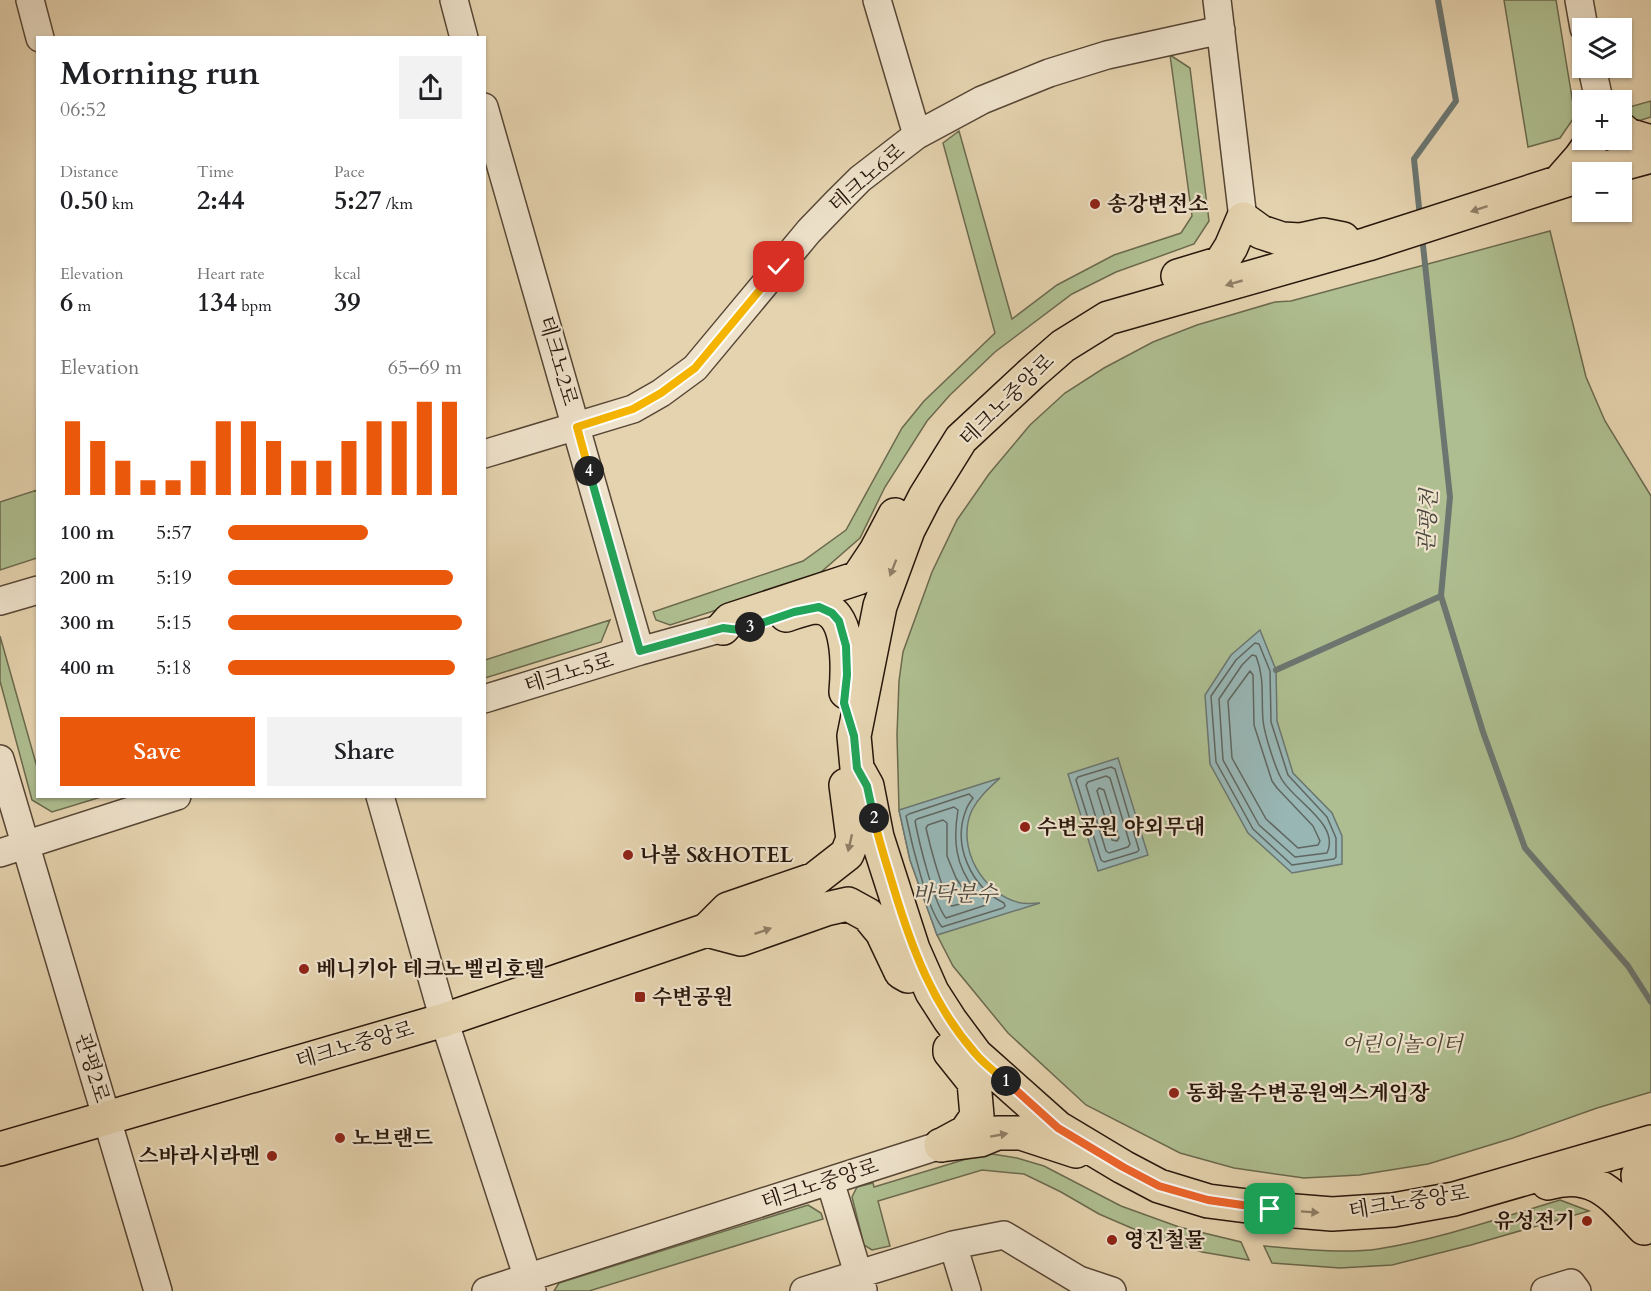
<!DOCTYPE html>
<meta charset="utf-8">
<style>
:root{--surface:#fff;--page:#f2f2f2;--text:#202124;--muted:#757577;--accent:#ea580c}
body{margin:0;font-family:Cardo,"Noto Serif KR",serif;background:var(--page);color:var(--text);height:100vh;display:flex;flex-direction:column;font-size:22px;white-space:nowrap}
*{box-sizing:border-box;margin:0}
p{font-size:20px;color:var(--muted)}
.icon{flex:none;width:33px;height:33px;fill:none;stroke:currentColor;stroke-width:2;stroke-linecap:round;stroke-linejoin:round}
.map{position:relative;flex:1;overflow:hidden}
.sheet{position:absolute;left:36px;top:36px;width:450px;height:762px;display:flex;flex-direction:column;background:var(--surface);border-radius:0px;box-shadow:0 2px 4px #0004}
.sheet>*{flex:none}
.tools{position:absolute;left:1572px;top:18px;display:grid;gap:12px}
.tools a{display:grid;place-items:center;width:60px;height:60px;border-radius:0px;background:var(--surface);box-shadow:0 2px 4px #0004;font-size:30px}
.pin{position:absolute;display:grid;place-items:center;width:51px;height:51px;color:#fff;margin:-26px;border-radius:12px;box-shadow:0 3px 9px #0006}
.km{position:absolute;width:30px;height:30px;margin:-15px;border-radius:50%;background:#222;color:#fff;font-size:16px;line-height:30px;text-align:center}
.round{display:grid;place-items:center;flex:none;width:63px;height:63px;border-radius:0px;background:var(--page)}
.headline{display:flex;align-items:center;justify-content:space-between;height:102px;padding:0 24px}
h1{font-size:33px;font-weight:600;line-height:45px}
.figures{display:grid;grid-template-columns:repeat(3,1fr);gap:9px;height:102px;padding:6px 24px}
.figures div{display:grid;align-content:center}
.figures b{font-size:26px;font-weight:600}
.figures small{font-size:16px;font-weight:400}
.figures p{font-size:16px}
.chart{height:168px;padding:12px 24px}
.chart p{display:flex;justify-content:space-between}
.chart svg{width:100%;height:108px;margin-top:6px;stroke:var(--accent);stroke-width:6}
.primary-button{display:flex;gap:12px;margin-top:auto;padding:12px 24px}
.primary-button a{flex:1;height:69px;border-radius:0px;background:var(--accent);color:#fff;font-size:24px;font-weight:600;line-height:69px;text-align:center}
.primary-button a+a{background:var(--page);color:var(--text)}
ul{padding:0 24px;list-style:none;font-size:20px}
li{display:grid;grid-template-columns:96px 72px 1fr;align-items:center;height:45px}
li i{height:15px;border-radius:8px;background:var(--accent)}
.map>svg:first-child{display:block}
.green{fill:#aebe90;stroke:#6b6a4e;stroke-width:1.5}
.water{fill:#98b6b4;stroke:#6b7671;stroke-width:1.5}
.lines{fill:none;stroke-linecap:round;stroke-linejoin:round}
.shore{stroke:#606660;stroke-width:1.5}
.stream{stroke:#6b7671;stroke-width:6}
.minor-casing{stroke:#574635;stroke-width:30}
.major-casing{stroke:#28170c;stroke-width:36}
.minor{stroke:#eee2cb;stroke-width:27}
.major{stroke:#e5d3af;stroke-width:33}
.oneway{fill:#907e66}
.split-1-casing{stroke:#fff;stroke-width:12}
.split-2-casing{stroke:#fff;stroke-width:12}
.split-3-casing{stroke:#fff;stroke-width:12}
.split-4-casing{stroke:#fff;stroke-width:12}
.split-5-casing{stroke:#fff;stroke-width:12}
.split-1{stroke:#f0652b;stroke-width:8}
.split-2{stroke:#f5b400;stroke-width:8}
.split-3{stroke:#22a559;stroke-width:8}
.split-4{stroke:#22a559;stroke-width:8}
.split-5{stroke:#f5b400;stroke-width:8}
.poi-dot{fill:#8f2418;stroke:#eee2cb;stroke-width:2}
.labels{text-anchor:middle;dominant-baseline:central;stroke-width:4.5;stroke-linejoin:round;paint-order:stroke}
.street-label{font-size:21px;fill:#28170c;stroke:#eee2cb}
.poi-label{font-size:21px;font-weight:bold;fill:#28170c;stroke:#eee2cb;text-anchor:start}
.park-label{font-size:21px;font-style:italic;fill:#504934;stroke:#eee2cb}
.water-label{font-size:22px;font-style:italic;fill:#4a473e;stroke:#eee2cb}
</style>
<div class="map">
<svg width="1651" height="1291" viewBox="0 0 1651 1291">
<rect width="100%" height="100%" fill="#e5d3af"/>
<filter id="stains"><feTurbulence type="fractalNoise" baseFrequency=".00333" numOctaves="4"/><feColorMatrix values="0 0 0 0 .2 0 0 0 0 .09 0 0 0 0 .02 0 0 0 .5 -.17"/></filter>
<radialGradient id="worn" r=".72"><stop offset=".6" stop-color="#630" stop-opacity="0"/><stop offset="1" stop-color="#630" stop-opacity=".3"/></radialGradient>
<!-- green -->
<path class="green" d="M1504 0H1556L1575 116 1560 138 1528 147Z
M1170 55 1190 68 1209 221 1194 244 1116 272 1072 294 995 352 950 395 927 421 885 487 860 538 813 579 670 625 656 620 653 612 803 561 846 530 902 428 924 401 995 333 943 143 959 131 1012 319 1057 285 1114 255 1181 233 1192 216Z
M1651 101V117L1635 122 1622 112V109Z
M1550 231 1586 377 1605 421 1651 496V1092L1597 1108 1513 1138 1428 1164 1359 1175 1304 1178 1234 1168 1180 1153 1086 1105 1008 1033 953 966 937 935 910 860 899 810 897 735 899 681 903 652 932 572 957 520 989 474 1030 425 1065 393 1104 368 1153 342 1197 325 1275 302 1291 301Z
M37 490V558L0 570V502Z
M610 620 601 642 485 678V660Z
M0 636 37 767 38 796 101 797 52 812 32 800 0 681Z
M986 1153 1017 1158 1044 1166 1121 1206 1179 1227 1241 1242 1249 1260 1202 1252 1143 1233 1099 1214 1061 1192 1024 1174 982 1170 878 1201 890 1246 872 1250 864 1245 852 1197 857 1187 873 1183 874 1187Z
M1560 1200 1589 1211 1471 1245 1392 1265 1340 1268 1272 1263 1264 1246C1299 1249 1345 1254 1378 1249 1440 1239 1500 1218 1560 1200Z
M808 1205 821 1213 823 1219 589 1291H554L559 1283Z"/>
<!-- water -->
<path class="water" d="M1260 630 1276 670 1277 721 1293 773 1332 813 1342 836V864L1292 873 1248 833 1210 764 1205 695 1231 655Z
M1118 758 1148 855 1098 871 1068 774Z
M1000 778C989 788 979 797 972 810 955 847 983 895 1021 903 1027 904 1034 903 1040 903L937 935 910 860 899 810Z"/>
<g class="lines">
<!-- shore -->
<path class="shore" d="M1255 643 1259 644 1270 671 1271 722 1288 775 1327 817 1336 838V857L1334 859 1292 865 1253 829 1216 762 1211 696 1236 660Z
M1252 655 1256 656C1265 679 1261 697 1263 720 1264 733 1275 767 1281 778 1292 800 1341 824 1327 853L1295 857 1259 825 1223 760 1219 699 1242 665Z
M1250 671 1253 675 1254 725 1272 781 1277 788 1313 826 1320 841 1318 845 1298 848 1266 819 1232 758 1228 701Z
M1111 767 1115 769 1139 850 1137 852 1104 862 1101 860 1076 780 1078 777Z
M1106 776 1110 778 1130 844 1128 847 1109 853 1106 851 1086 785 1088 782Z
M1099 788 1104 790 1119 838 1117 841 1112 840 1097 791Z
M969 794 973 798C971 801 967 806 966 810 952 845 971 887 1004 903L1005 906 1003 908 942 927C927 909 911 841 906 816L909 814Z
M954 807 958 810C953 840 955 865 975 890 979 895 985 898 988 903L986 905 946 918C934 904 919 842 915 821L917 819Z
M943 820 947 823V856L956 878 970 899 968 902 952 906 950 905C939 880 932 854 926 828L928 825Z"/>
<!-- stream -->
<path class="stream" d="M1420 217 1414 159 1456 101 1438 0
M1422 236 1450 497 1441 596 1483 732 1525 848 1628 966 1651 1002
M1276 670 1441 596"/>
<defs>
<path id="minor" d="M30 0 40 38
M454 0 464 38
M877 0 917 135
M1217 0 1243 219
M1579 0 1584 28
M1592 68 1599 100
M484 107 640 651
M484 454 633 409 661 393 695 368 809 231 837 202 860 179 917 135 982 100 1049 73 1107 55 1221 30
M0 601 38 590
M484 699 640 651 723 628
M0 759 158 1291
M380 796 444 1020 532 1291
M0 853 177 796
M830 1181 863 1290
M953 1245 967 1291
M486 1291 941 1145
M804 1291 953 1245 1004 1235 1079 1280 1112 1291
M1545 1291 1571 1283 1577 1291"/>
<path id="major" d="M1622 130 1628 135 1651 142
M1592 172 1651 156
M1582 175 1368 244 1108 318 1063 346 1032 373 961 439 925 497 908 530 880 606 854 736 857 768 867 786 877 837 902 915 913 949 932 992 950 1020 976 1055 1058 1128 1123 1167 1159 1186 1208 1201 1270 1209 1332 1214 1393 1210 1454 1199 1651 1142
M1560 181 1581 157 1593 140
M1178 276 1221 263 1231 247 1243 219 1261 232 1282 239 1300 240 1323 235 1343 239
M786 615C795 612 808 607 817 607 851 608 848 669 846 692
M723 628 730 620 858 578 876 551 895 515
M707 930 741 939 826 909 848 904 868 915 882 932 901 972 908 976
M941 1145 980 1140 997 1133H1021L1076 1151
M942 1145 966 1132 977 1116 974 1082 950 1052V1049
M0 1149 444 1020 707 930 728 909 815 879 847 854 853 839 846 785
M1548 1183C1595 1169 1615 1198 1644 1228
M1644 1228 1638 1175 1651 1152"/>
</defs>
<!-- minor casing -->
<use href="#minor" class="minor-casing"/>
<!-- major casing -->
<use href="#major" class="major-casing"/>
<!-- minor -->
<use href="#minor" class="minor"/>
<!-- major -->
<use href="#major" class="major"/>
</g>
<!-- one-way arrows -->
<defs><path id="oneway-solid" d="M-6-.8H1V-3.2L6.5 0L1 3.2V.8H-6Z" transform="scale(1.5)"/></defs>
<g class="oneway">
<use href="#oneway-solid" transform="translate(1479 209) rotate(162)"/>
<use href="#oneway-solid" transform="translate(1234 283) rotate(164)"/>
<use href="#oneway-solid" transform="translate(893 568) rotate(111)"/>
<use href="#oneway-solid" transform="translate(850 843) rotate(103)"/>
<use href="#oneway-solid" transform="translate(763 931) rotate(-19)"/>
<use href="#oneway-solid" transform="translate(999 1135) rotate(-10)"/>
<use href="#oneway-solid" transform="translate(1310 1212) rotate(4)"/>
</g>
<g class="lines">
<defs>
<path id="split-1" d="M1006 1081 1058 1128 1123 1167 1159 1186 1208 1200 1270 1209"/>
<path id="split-2" d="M874 818C879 842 887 865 894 889 912 949 933 1005 975 1053 984 1064 995 1072 1006 1081"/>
<path id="split-3" d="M750 627 794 612 819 607 832 613 839 621 846 646 847 675 844 703 854 736 857 768 867 786 874 818"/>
<path id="split-4" d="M589 471 640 651 723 628 740 630 750 627"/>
<path id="split-5" d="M589 471 577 427 633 409 661 393 695 368 779 267"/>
</defs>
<!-- split-1 casing -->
<use href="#split-1" class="split-1-casing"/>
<!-- split-2 casing -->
<use href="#split-2" class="split-2-casing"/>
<!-- split-3 casing -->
<use href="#split-3" class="split-3-casing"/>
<!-- split-4 casing -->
<use href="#split-4" class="split-4-casing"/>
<!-- split-5 casing -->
<use href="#split-5" class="split-5-casing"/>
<!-- split-1 -->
<use href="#split-1" class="split-1"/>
<!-- split-2 -->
<use href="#split-2" class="split-2"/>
<!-- split-3 -->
<use href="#split-3" class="split-3"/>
<!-- split-4 -->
<use href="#split-4" class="split-4"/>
<!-- split-5 -->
<use href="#split-5" class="split-5"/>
</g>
<!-- markers -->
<g class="poi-dot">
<circle cx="1095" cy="204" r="6"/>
<circle cx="1025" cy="827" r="6"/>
<circle cx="628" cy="855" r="6"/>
<circle cx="304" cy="969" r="6"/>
<rect x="634" y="991" width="12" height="12" rx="3"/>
<circle cx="1174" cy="1093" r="6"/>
<circle cx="340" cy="1138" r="6"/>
<circle cx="272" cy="1156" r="6"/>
<circle cx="1587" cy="1221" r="6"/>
<circle cx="1112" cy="1240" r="6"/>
</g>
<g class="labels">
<!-- street labels -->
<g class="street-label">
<text transform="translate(867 178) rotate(-41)">테크노6로</text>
<text transform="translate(558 361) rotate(74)">테크노2로</text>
<text transform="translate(1007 400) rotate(-44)">테크노중앙로</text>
<text transform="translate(569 673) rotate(-17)">테크노5로</text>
<text transform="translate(355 1045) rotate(-16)">테크노중앙로</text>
<text transform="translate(92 1068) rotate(73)">관평2로</text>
<text transform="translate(820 1184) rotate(-18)">테크노중앙로</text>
<text transform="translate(1409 1202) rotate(-9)">테크노중앙로</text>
</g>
<!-- poi labels -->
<g class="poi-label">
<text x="1107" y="204">송강변전소</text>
<text x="1037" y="827">수변공원 야외무대</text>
<text x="640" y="855">나봄 S&amp;HOTEL</text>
<text x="316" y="969">베니키아 테크노벨리호텔</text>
<text x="652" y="997">수변공원</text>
<text x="1186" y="1093">동화울수변공원엑스게임장</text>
<text x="352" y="1138">노브랜드</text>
<text x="260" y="1156" text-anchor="end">스바라시라멘</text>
<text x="1575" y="1221" text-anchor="end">유성전기</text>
<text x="1124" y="1240">영진철물</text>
</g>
<!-- park labels -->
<g class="park-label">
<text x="1402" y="1044">어린이놀이터</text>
</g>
<!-- water labels -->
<g class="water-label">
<text transform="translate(1428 521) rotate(-87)">관평천</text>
<text x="955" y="894">바닥분수</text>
</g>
</g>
<rect width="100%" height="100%" filter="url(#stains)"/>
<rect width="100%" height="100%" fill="url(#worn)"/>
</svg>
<div class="tools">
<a><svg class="icon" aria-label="layers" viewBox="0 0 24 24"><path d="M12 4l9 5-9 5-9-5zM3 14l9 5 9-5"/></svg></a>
<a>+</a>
<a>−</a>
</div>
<div class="pin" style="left:1270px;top:1209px;background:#1e9e55"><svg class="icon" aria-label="arrive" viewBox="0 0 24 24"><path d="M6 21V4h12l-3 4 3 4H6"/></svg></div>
<div class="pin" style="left:779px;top:267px;background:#d93025"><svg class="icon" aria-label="check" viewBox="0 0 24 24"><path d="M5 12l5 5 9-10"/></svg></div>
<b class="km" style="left:1006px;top:1081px">1</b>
<b class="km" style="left:874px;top:818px">2</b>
<b class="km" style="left:750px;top:627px">3</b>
<b class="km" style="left:589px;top:471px">4</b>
<section class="sheet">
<div class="headline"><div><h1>Morning run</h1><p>06:52</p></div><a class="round"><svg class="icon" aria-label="share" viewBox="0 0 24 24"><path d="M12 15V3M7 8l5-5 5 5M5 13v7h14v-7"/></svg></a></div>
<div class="figures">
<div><p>Distance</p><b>0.50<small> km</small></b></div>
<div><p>Time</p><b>2:44</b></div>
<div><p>Pace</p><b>5:27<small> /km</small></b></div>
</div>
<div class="figures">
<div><p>Elevation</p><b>6<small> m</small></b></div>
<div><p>Heart rate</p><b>134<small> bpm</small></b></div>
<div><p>kcal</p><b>39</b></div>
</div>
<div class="chart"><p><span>Elevation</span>65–69 m</p>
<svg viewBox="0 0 160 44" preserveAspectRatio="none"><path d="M5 44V14M15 44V22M25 44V30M35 44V38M45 44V38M55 44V30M65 44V14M75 44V14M85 44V22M95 44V30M105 44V30M115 44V22M125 44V14M135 44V14M145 44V6M155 44V6"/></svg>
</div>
<ul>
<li><b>100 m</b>5:57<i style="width:60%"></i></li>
<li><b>200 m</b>5:19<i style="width:96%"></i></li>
<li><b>300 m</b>5:15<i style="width:100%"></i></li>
<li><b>400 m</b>5:18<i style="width:97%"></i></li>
</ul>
<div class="primary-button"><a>Save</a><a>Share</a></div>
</section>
</div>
